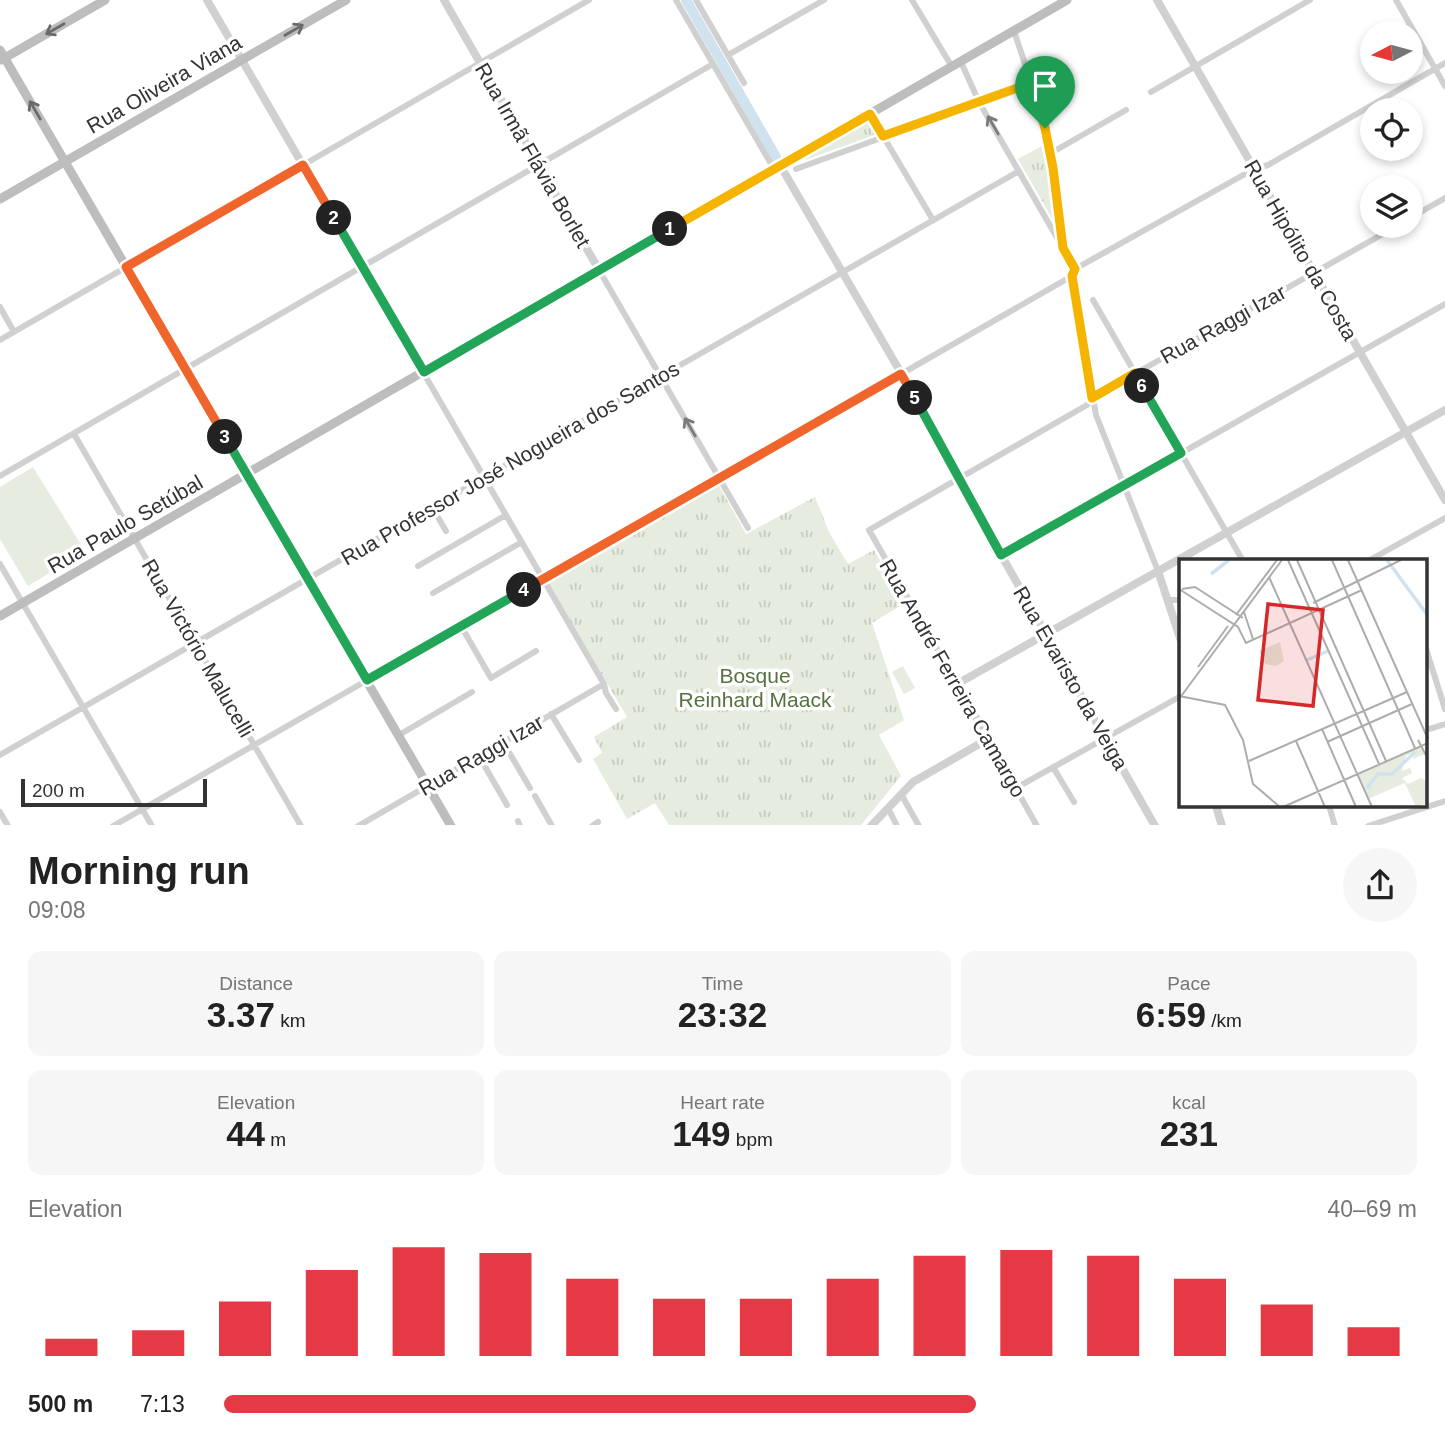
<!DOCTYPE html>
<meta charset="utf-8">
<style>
:root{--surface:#fff;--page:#f6f6f6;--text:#222;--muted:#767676;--accent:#e63946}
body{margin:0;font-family:Helvetica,sans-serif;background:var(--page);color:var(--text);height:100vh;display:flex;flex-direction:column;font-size:26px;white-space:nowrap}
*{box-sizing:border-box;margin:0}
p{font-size:23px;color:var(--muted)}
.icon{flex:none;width:38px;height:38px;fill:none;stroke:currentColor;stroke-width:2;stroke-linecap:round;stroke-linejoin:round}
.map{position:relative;height:825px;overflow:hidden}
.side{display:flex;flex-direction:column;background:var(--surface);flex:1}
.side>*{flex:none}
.needle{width:46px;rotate:264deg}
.controls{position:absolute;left:1360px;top:21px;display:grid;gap:14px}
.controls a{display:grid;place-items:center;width:63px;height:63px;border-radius:50%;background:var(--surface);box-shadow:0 4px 10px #0003;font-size:35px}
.scale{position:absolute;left:21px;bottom:18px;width:186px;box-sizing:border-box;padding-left:7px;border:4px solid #333;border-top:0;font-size:19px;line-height:24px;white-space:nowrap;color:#333;-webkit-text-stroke:5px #fff;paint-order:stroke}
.pin{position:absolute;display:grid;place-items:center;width:60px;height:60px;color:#fff;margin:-72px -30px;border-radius:50% 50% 50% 0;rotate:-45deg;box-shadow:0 0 7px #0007}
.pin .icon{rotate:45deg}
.km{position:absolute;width:35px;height:35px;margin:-18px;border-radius:50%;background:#222;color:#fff;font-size:19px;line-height:35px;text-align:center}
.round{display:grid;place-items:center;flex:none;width:74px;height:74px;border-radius:37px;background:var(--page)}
.head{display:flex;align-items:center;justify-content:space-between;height:119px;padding:0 28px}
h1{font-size:38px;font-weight:800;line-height:52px}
.figures{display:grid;grid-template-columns:repeat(3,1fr);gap:10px;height:119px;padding:7px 28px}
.figures div{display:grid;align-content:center;border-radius:14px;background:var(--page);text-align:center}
.figures b{font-size:35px;font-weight:800}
.figures small{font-size:19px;font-weight:400}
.figures p{font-size:19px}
.chart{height:196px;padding:14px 28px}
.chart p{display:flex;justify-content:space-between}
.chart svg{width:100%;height:126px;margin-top:7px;stroke:var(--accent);stroke-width:6}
ul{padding:0 28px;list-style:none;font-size:23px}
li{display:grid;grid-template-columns:112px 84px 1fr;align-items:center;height:52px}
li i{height:18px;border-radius:9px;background:var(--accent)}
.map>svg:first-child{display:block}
.park{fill:url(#park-tufts)}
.pitch{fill:#e6ecdf}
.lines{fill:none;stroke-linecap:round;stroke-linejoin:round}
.river{stroke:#cfe2ee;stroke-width:10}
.minor{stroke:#d0d0d0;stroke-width:6}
.tertiary{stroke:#d0d0d0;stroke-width:8}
.secondary{stroke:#bdbdbd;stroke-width:9}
.oneway{stroke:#6a6a6a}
.oneway2{stroke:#7a7a7a}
.split-1-casing{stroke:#fff;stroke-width:14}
.split-2-casing{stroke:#fff;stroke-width:14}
.split-3-casing{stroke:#fff;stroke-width:14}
.split-4-casing{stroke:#fff;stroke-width:14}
.split-5-casing{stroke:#fff;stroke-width:14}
.split-6-casing{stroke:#fff;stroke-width:14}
.split-7-casing{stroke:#fff;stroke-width:14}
.split-1{stroke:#f5b400;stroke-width:9}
.split-2{stroke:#22a559;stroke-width:9}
.split-3{stroke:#f0652b;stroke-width:9}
.split-4{stroke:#22a559;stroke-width:9}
.split-5{stroke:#f0652b;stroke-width:9}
.split-6{stroke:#22a559;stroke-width:9}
.split-7{stroke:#f5b400;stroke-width:9}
.labels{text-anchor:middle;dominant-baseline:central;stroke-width:7;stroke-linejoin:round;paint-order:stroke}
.street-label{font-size:21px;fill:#333;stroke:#fff}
.park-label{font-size:21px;fill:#56703f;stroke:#fff}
.inset-river{fill:none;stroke:#cfe2ee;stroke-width:3.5}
.inset-road{fill:none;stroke:#adadad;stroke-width:2}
.view{fill:#d62828;fill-opacity:0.15;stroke:#d62828;stroke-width:3.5}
.inset-edge{fill:none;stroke:#333;stroke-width:3.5}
</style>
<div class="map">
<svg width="1445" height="826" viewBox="0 0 1445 826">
<defs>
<pattern id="park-tufts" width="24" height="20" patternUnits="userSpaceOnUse" patternTransform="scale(1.75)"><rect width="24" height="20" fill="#e6ecdf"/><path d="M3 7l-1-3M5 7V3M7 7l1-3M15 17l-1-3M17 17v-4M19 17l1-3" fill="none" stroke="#c6cbc0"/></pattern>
</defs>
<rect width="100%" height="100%" fill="#fff"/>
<!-- park -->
<path class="park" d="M868 120 877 134 794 164Z
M1044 145 1057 227 1018 159Z
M718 484 746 534 815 497 829 532 848 564 874 550 905 603 872 623 904 720 879 735 901 776 861 825H669L655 803 627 819 593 759 602 753 594 737 627 717 547 581Z"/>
<!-- pitch -->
<path class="pitch" d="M33 467 85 551 28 586 0 539V487Z
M903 666 915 688 904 694 892 672Z"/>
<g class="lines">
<!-- river -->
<path class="river" d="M686 0 776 157"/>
<!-- minor -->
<path class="minor" d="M676 0 774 169
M696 0 744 83
M912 0 952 67
M1396 0 1445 86
M1014 31 1035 94 1051 153 1063 243
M728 55 824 0
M961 62 979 102 1075 269
M1151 92 1310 0
M870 114 933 220
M1051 153 1126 110
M796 169 1032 83
M1410 218 1445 198
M599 270 748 528
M1072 276 1096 415 1158 571
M1093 300 1243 561
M0 307 14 332
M0 340 589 0
M423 372 604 684 606 693 616 709
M74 434 301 826
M0 476 713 64
M432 507 446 531
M1001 555 1445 304
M1368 561 1445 518
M0 564 152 826
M418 566 506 515
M433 593 522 542
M1169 600H1181
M461 626 491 678 536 651
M1426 649 1445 709
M957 684 869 530 1087 405 1092 398 1397 226
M551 714 579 760
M1426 730 1445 724
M399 735 472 692
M988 739 1037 826
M503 742 530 788
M0 755 1019 171
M479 756 507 805
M1053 767 1074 802
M1016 788 1181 696
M901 794 919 826
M535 796 552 826
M1329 806 1335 826
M888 808 897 826
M0 812 8 826
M518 821 520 826
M113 826 1072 276 1075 269 1254 169 1268 165 1445 63
M358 826 604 684
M592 826 598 822
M1368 826 1445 801"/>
<!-- tertiary -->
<path class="tertiary" d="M207 0 423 372
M444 0 599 270
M1157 0 1445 500
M780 165 944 447 974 507 1155 826
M1158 571 1181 641
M1216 806 1222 826
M871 826 913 782 988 739 957 684 1445 410"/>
<!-- secondary -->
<path class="secondary" d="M0 50 451 826
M1 60 105 0
M0 199 346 0
M0 616 1067 0"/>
</g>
<!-- one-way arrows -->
<defs><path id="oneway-shaft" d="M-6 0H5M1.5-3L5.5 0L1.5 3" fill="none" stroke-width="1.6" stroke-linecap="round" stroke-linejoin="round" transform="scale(1.75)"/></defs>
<g class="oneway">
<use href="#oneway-shaft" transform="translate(55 29) rotate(150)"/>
<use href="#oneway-shaft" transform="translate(294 30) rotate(-30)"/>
<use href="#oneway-shaft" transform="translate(35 110) rotate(-120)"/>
</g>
<g class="oneway2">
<use href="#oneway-shaft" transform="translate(993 125) rotate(-120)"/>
<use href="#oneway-shaft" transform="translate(690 427) rotate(-120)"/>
</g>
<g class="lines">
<defs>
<path id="split-1" d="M670 229 870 114 883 136 1031 83 1045 128"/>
<path id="split-2" d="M334 218 424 372 670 229"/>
<path id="split-3" d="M225 437 126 267 303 165 334 218"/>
<path id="split-4" d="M225 437 367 680 524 590"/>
<path id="split-5" d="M524 590 901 374 915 398"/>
<path id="split-6" d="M915 398 1001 555 1181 453 1142 386"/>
<path id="split-7" d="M1045 128 1053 168 1063 248 1075 269 1072 276 1092 398 1135 373 1142 386"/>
</defs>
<!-- split-1 casing -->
<use href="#split-1" class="split-1-casing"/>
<!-- split-2 casing -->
<use href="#split-2" class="split-2-casing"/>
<!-- split-3 casing -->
<use href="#split-3" class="split-3-casing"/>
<!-- split-4 casing -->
<use href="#split-4" class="split-4-casing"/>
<!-- split-5 casing -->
<use href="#split-5" class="split-5-casing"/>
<!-- split-6 casing -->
<use href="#split-6" class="split-6-casing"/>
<!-- split-7 casing -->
<use href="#split-7" class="split-7-casing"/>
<!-- split-1 -->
<use href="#split-1" class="split-1"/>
<!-- split-2 -->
<use href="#split-2" class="split-2"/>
<!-- split-3 -->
<use href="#split-3" class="split-3"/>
<!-- split-4 -->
<use href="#split-4" class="split-4"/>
<!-- split-5 -->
<use href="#split-5" class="split-5"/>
<!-- split-6 -->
<use href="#split-6" class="split-6"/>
<!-- split-7 -->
<use href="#split-7" class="split-7"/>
</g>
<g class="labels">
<!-- street labels -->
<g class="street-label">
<text transform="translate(164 84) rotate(-30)">Rua Oliveira Viana</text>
<text transform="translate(533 155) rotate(60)">Rua Irmã Flávia Borlet</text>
<text transform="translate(1301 250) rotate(60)">Rua Hipólito da Costa</text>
<text transform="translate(1223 324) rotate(-29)">Rua Raggi Izar</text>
<text transform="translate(510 463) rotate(-30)">Rua Professor José Nogueira dos Santos</text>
<text transform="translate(125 524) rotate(-30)">Rua Paulo Setúbal</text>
<text transform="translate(198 648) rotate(60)">Rua Victório Malucelli</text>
<text transform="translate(953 678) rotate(60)">Rua André Ferreira Camargo</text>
<text transform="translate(1071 678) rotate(60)">Rua Evaristo da Veiga</text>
<text transform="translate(481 755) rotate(-30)">Rua Raggi Izar</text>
</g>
<!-- park labels -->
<g class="park-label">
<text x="755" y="675">Bosque<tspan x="755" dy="24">Reinhard Maack</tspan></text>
</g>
</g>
<!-- overview -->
<g transform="translate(1179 559)">
<rect width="248" height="248" fill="#fff"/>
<path d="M243 187 246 195 234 200 235 193 227 197 223 212 231 209 233 214 223 219 229 225 242 219 248 222V244L237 248 226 224 189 240 178 215Z" fill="#e6ecdf"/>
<path d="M101 83 105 102 97 107 86 105 80 92Z" fill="#e6ecdf"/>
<path class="inset-river" d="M208 1 249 57M32 15 50 1M128 101 149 92M188 229 199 215H213L236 193"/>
<path class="inset-road" d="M109 1 200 205M118 1 207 202M153 1 236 189M169 1 249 180M90 18 193 248M0 30 59 68 67 84 183 31M3 30 16 28 64 59M134 44 222 1M65 53 74 80M57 56 98 1M19 108 49 67M0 137 46 146 64 181 74 225 101 248M0 140 103 1M143 170 177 248M239 181 249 200M117 182 146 248M148 183 233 145M70 202 228 133M104 248 249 184"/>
<path class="view" d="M89 45 144 51 134 147 79 141Z"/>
<rect width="248" height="248" class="inset-edge"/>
</g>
</svg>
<div class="controls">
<a><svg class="needle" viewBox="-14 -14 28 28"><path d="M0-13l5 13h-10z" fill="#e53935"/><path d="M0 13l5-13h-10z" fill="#767676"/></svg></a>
<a><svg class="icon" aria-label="locate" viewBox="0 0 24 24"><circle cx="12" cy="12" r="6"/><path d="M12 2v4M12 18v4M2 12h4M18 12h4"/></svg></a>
<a><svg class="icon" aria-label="layers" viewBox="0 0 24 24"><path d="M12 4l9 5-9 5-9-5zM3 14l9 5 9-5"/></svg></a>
</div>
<div class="scale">200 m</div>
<div class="pin" style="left:1045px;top:128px;background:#1e9e55"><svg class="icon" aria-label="arrive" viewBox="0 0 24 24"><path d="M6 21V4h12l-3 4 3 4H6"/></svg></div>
<b class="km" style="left:670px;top:229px">1</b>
<b class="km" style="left:334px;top:218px">2</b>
<b class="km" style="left:225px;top:437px">3</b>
<b class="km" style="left:524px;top:590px">4</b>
<b class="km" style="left:915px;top:398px">5</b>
<b class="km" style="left:1142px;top:386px">6</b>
</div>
<section class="side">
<div class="head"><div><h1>Morning run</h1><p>09:08</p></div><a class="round"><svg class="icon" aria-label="share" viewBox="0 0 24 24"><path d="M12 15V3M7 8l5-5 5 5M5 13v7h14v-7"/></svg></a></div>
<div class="figures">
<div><p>Distance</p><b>3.37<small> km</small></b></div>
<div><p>Time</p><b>23:32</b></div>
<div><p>Pace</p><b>6:59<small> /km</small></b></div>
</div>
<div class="figures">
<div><p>Elevation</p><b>44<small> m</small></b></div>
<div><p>Heart rate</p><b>149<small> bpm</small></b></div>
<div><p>kcal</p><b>231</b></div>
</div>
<div class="chart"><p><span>Elevation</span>40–69 m</p>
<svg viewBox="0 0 160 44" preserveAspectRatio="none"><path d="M5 44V38M15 44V35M25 44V25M35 44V14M45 44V6M55 44V8M65 44V17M75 44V24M85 44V24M95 44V17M105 44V9M115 44V7M125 44V9M135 44V17M145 44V26M155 44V34"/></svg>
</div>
<ul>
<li><b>500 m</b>7:13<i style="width:63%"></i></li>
</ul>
</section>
